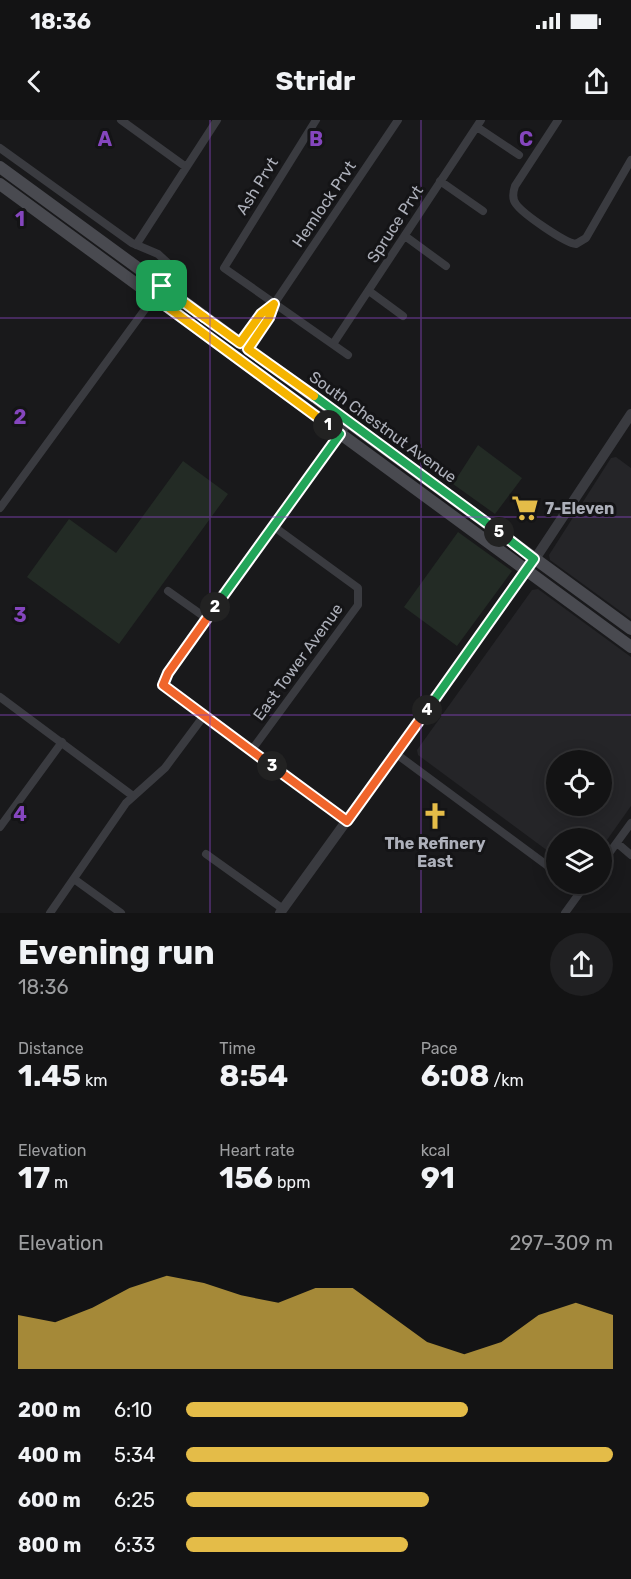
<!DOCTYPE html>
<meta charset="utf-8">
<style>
:root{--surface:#131314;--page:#202022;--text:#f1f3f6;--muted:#9d9ea0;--line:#323234;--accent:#e4bc48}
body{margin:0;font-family:Rubik,sans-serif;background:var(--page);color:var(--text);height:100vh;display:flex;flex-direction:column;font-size:22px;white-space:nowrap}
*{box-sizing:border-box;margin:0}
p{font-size:20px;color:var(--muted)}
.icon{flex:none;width:33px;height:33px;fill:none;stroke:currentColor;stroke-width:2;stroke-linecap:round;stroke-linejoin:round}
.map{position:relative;height:793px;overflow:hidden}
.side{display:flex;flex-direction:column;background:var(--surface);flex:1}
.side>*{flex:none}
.controls{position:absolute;left:546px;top:630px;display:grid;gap:12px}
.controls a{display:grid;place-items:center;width:66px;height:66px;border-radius:50%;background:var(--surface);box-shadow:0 3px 15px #0003,0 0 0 2px var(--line);font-size:30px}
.pin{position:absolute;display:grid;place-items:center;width:51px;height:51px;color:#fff;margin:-26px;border-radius:12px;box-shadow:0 3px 9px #0006}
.km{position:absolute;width:30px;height:30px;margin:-15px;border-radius:50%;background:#222;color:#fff;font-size:16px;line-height:30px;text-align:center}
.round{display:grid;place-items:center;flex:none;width:63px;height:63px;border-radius:32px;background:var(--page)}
.headline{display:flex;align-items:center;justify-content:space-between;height:102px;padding:0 18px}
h1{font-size:33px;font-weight:700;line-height:45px}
.metrics{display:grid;grid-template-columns:repeat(3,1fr);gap:9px;height:102px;padding:6px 18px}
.metrics div{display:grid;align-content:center}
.metrics b{font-size:30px;font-weight:700}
.metrics small{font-size:16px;font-weight:400}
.metrics p{font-size:16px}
.chart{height:168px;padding:12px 18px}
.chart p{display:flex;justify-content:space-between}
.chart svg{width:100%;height:108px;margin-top:6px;fill:var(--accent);opacity:.7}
ul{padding:0 18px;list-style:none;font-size:20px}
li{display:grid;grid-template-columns:96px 72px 1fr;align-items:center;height:45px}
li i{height:15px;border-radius:8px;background:var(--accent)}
.status{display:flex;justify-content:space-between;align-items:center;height:42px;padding:0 30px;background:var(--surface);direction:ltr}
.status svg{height:16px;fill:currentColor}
header{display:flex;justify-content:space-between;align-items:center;height:78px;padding:0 18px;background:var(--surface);font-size:27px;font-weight:700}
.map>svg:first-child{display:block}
.built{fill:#252528;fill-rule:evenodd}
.green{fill:#232b25}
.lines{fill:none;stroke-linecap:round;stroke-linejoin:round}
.minor{stroke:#3a3b40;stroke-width:8}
.tertiary{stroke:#3a3b40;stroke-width:10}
.secondary{stroke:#494a50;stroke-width:12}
.split-1-casing{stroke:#fff;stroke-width:12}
.split-2-casing{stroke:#fff;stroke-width:12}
.split-3-casing{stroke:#fff;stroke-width:12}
.split-4-casing{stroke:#fff;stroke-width:12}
.split-5-casing{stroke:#fff;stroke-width:12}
.split-6-casing{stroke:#fff;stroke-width:12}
.split-7-casing{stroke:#fff;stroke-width:12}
.split-8-casing{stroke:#fff;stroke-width:12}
.split-1{stroke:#f5b400;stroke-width:8}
.split-2{stroke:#22a559;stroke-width:8}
.split-3{stroke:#f0652b;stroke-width:8}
.split-4{stroke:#f0652b;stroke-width:8}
.split-5{stroke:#22a559;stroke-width:8}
.split-6{stroke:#22a559;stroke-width:8}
.split-7{stroke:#f5b400;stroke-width:8}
.split-8{stroke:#f5b400;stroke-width:8}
.grid{fill:none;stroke:#8546be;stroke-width:1.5;stroke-opacity:0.55}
.labels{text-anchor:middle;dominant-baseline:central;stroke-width:6;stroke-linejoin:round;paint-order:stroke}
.street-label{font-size:16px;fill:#adb0ba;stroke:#141416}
.poi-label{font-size:16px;font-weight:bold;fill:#adb0ba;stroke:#141416;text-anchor:start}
.grid-label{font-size:20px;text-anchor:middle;font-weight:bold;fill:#8546be;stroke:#141416;stroke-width:6;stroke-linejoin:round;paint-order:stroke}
</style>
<div class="status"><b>18:36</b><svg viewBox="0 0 49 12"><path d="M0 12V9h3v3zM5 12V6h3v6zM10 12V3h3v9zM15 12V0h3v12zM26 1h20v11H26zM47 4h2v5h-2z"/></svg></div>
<header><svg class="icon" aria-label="back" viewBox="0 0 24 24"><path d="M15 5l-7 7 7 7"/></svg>Stridr<svg class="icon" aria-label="share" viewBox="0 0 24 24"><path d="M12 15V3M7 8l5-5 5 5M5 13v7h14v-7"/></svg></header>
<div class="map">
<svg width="631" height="793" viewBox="0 0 631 793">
<rect width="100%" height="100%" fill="#19191b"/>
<!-- built -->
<path class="built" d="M616 337 631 348V499L550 440 549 435 611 338Z
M538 469 631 537V686L602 727V718H556V737L418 635 417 630 532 470ZM602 640V686H556V640Z"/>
<!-- green -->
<path class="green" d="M478 325 522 358 495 394 453 364Z
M183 341 228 374 119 524 27 457 69 399 116 433Z
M458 412 512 451 457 526 404 487Z"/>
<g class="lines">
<!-- minor -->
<path class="minor" d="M121 0 186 47
M316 0 224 148 348 235
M558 0 515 66C513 72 512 79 516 84 523 94 565 123 576 124L586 118 631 40
M477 7 519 35
M0 28 132 123 158 134 170 145 162 166 0 388
M440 61 483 91
M405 116 446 146
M136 125 217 0
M369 171 403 196
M240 223 261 194 274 184
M333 224 481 0
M248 229 269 198 274 184 398 0
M168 471 206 498
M0 577 133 676
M251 631 358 485V468L273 406
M395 633 556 752
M347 701 163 565 168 553 206 498 349 302
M0 707 62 622
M617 723 631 735
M206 734 283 789
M602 743 631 703
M74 759 121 793
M50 793 126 683 165 648 203 597
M565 793 586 764"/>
<!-- tertiary -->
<path class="tertiary" d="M280 793 527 451 631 294"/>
<!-- secondary -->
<path class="secondary" d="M0 47 631 509
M0 64 631 527"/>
</g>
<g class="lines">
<defs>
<path id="split-1" d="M162 166 154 177 328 305"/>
<path id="split-2" d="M215 487 340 314 328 305"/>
<path id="split-3" d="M215 487 168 553 163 565 272 646"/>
<path id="split-4" d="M272 646 347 701 427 590"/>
<path id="split-5" d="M427 590 534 439 499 412"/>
<path id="split-6" d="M314 276 499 412"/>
<path id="split-7" d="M204 197 240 223 261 194 274 184 269 198 248 229 314 276"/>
<path id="split-8" d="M162 166 204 197"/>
</defs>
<!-- split-1 casing -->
<use href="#split-1" class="split-1-casing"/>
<!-- split-2 casing -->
<use href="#split-2" class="split-2-casing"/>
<!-- split-3 casing -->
<use href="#split-3" class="split-3-casing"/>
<!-- split-4 casing -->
<use href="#split-4" class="split-4-casing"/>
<!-- split-5 casing -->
<use href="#split-5" class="split-5-casing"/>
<!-- split-6 casing -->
<use href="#split-6" class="split-6-casing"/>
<!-- split-7 casing -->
<use href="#split-7" class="split-7-casing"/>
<!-- split-8 casing -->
<use href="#split-8" class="split-8-casing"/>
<!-- split-1 -->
<use href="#split-1" class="split-1"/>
<!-- split-2 -->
<use href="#split-2" class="split-2"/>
<!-- split-3 -->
<use href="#split-3" class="split-3"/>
<!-- split-4 -->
<use href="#split-4" class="split-4"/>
<!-- split-5 -->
<use href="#split-5" class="split-5"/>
<!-- split-6 -->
<use href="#split-6" class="split-6"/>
<!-- split-7 -->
<use href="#split-7" class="split-7"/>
<!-- split-8 -->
<use href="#split-8" class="split-8"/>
</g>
<!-- grid -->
<path class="grid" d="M210 0V793M421 0V793M0 198H631M0 397H631M0 595H631"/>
<!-- icons -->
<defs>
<symbol id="supermarket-bare" viewBox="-9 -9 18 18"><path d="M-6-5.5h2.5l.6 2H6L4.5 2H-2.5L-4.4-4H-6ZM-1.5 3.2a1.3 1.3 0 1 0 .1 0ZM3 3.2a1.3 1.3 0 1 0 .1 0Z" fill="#e4bc48" stroke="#141416" stroke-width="2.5" paint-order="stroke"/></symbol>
<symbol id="church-bare" viewBox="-9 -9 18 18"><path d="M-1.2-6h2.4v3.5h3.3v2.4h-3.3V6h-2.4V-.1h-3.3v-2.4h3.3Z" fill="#e4bc48" stroke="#141416" stroke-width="2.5" paint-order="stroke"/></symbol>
</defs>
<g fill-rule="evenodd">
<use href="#supermarket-bare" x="506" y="369" width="38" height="38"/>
<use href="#church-bare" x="416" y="677" width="38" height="38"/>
</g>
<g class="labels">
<!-- street labels -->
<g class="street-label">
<text transform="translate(257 66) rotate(-58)">Ash Prvt</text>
<text transform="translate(324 84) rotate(-56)">Hemlock Prvt</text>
<text transform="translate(395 104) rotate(-57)">Spruce Prvt</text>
<text transform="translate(383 307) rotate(36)">South Chestnut Avenue</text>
<text transform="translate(298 542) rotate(-54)">East Tower Avenue</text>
</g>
<!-- poi labels -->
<g class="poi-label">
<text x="545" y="388">7-Eleven</text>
<text x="435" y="723" text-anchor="middle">The Refinery<tspan x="435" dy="18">East</tspan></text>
</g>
</g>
<g class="grid-label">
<text x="105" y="26">A</text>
<text x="316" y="26">B</text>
<text x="526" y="26">C</text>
<text x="20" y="106">1</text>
<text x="20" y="304">2</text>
<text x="20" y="502">3</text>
<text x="20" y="701">4</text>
</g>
</svg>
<div class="controls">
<a><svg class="icon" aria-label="locate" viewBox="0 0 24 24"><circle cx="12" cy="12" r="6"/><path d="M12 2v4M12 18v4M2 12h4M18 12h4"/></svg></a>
<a><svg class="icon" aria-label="layers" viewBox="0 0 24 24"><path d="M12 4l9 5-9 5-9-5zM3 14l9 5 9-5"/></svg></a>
</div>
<div class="pin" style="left:162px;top:166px;background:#1e9e55"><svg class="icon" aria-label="arrive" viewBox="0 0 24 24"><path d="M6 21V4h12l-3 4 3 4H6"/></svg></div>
<b class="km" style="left:328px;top:305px">1</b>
<b class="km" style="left:215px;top:487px">2</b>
<b class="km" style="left:272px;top:646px">3</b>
<b class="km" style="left:427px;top:590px">4</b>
<b class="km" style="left:499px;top:412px">5</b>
</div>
<section class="side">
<div class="headline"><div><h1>Evening run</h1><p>18:36</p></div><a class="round"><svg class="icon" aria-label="share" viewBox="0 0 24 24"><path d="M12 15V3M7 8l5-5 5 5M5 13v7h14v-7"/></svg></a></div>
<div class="metrics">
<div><p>Distance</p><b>1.45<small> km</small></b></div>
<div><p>Time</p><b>8:54</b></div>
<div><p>Pace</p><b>6:08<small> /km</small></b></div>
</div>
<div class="metrics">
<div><p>Elevation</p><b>17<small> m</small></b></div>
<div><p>Heart rate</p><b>156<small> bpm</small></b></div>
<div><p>kcal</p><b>91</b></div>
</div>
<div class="chart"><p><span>Elevation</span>297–309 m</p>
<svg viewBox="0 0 160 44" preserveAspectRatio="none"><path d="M0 44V22L10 25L20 19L30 11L40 6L50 9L60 14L70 17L80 11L90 11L100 22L110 33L120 38L130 33L140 22L150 17L160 22V44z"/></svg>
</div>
<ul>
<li><b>200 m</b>6:10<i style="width:66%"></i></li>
<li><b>400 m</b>5:34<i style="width:100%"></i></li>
<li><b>600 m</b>6:25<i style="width:57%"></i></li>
<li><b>800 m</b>6:33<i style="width:52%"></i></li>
</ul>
</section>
